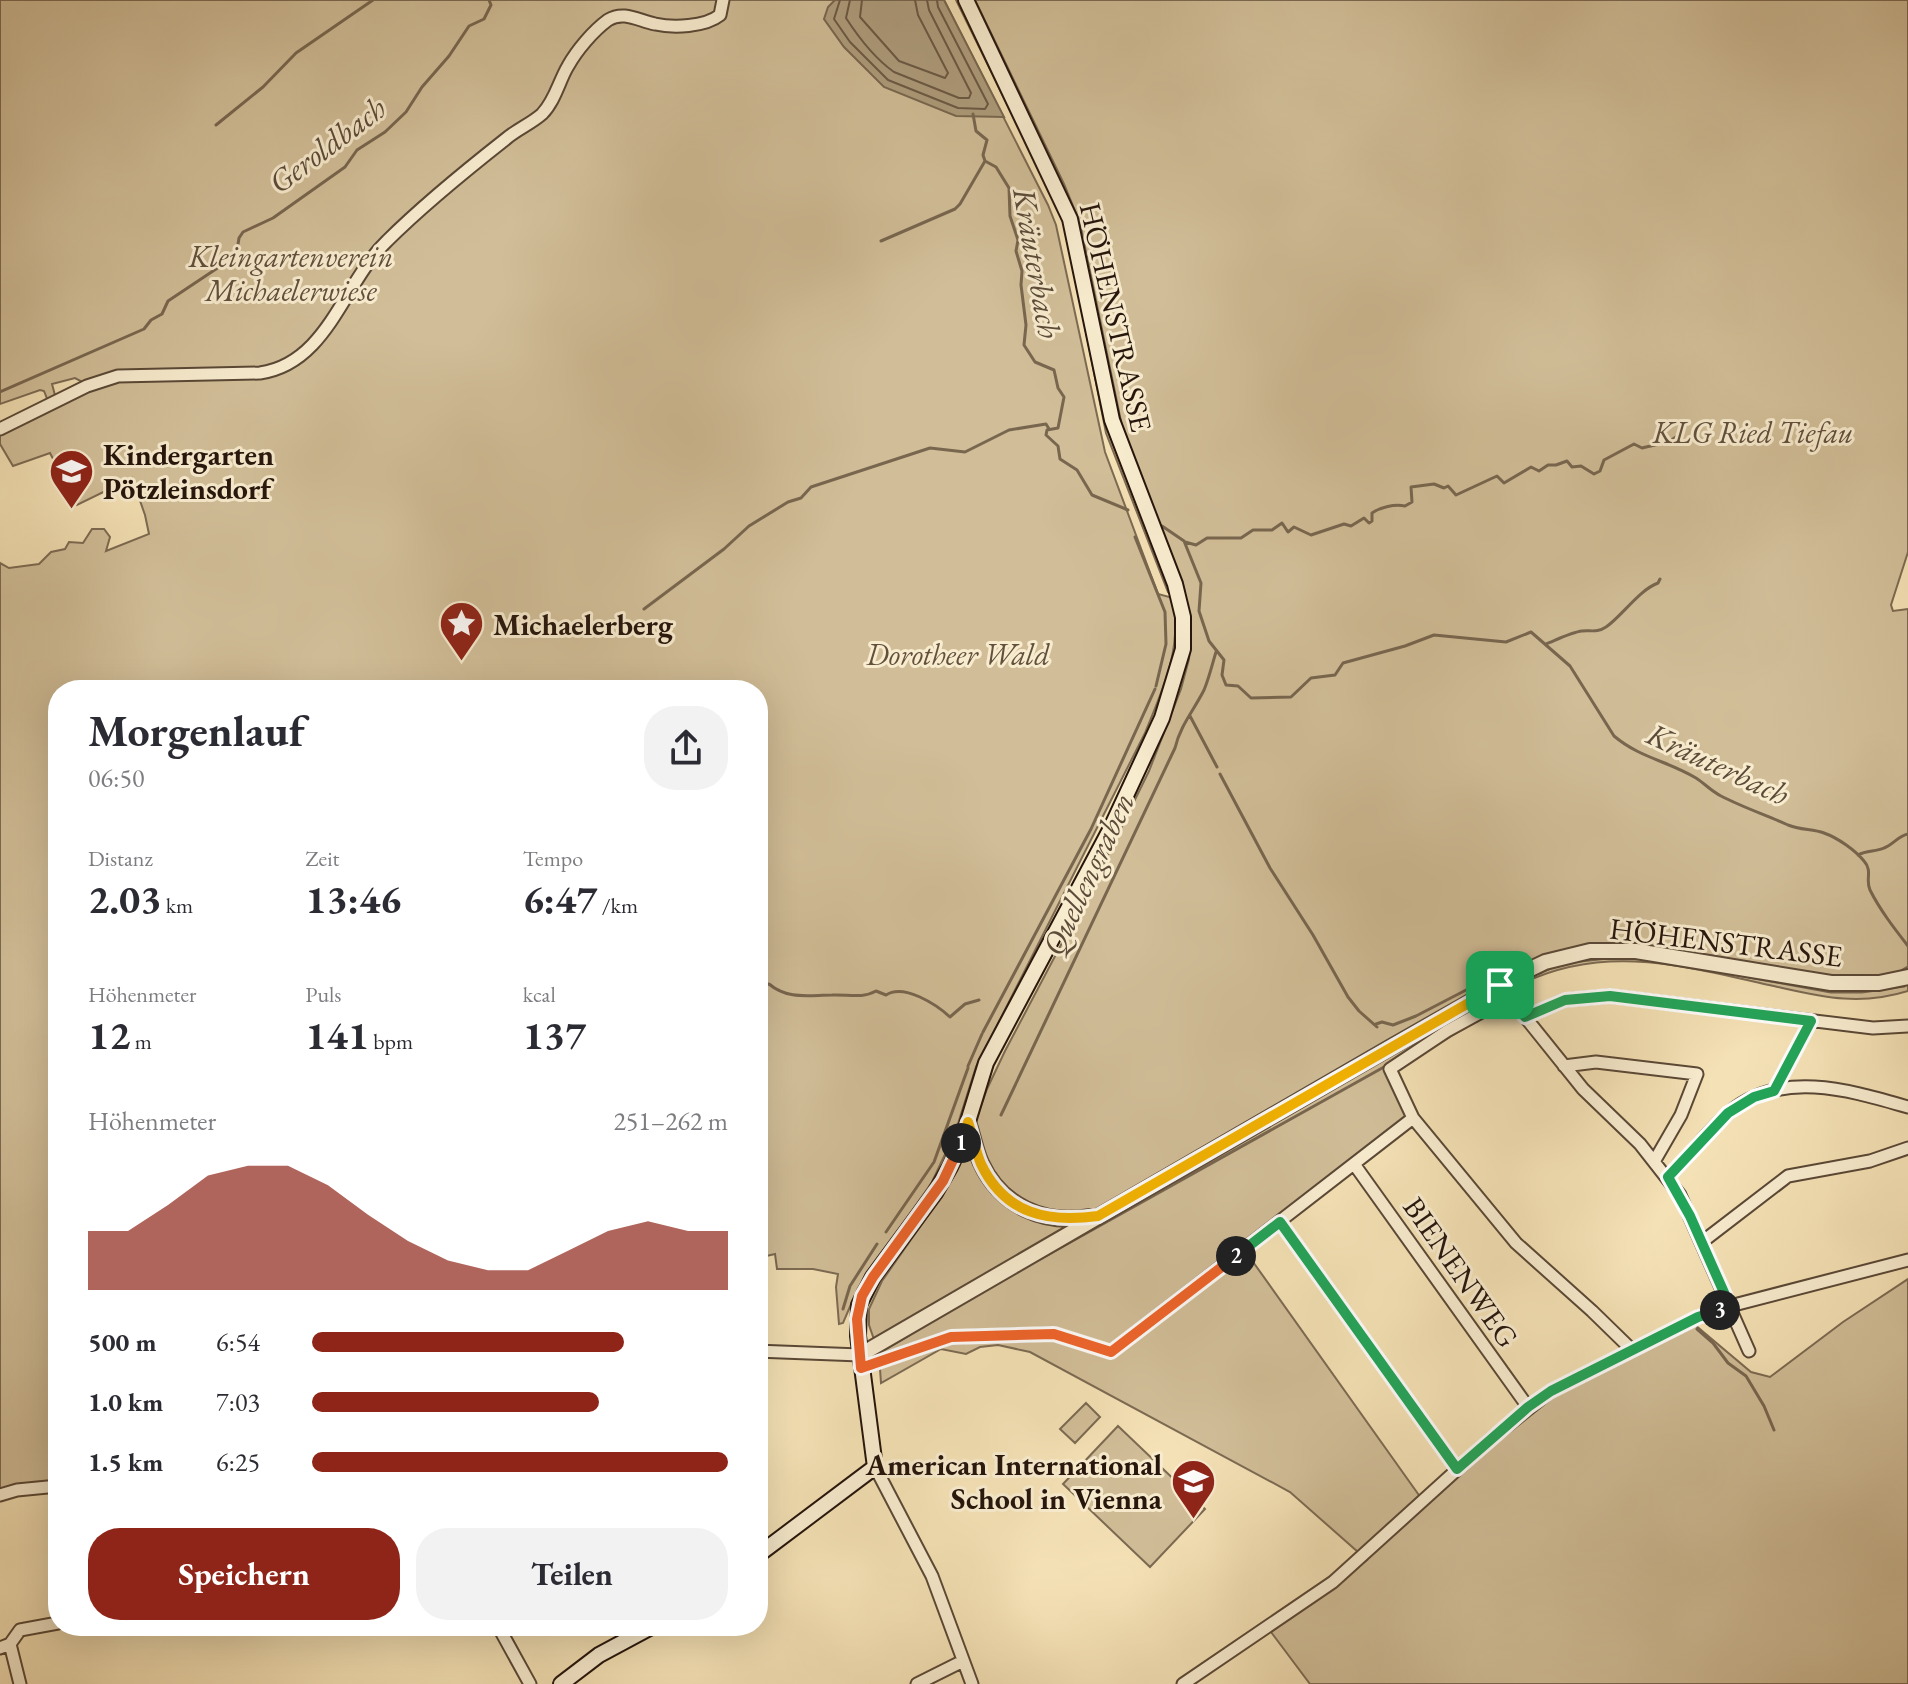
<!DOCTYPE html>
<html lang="de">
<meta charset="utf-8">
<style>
:root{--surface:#fff;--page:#f2f2f3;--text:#2b2b33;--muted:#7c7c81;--accent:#8f2418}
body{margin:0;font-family:"EB Garamond",serif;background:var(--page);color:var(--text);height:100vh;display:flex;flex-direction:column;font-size:30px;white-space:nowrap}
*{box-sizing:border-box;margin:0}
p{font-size:26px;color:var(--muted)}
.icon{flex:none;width:44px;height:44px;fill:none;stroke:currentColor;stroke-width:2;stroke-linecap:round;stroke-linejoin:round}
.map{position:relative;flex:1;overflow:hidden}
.sheet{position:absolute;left:48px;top:680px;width:720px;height:956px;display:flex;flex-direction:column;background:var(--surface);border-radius:32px;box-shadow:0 8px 32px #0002}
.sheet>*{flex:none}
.pin{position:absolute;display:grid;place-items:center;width:68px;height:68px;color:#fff;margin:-34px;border-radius:16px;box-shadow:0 4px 12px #0006}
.km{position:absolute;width:40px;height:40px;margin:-20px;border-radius:50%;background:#222;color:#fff;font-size:22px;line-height:40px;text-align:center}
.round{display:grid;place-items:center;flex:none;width:84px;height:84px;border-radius:32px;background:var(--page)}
.overview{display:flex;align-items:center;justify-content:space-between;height:136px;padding:0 40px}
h1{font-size:44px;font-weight:700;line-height:60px}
.metrics{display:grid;grid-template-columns:repeat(3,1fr);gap:12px;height:136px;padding:8px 40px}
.metrics div{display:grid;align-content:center}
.metrics b{font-size:40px;font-weight:700}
.metrics small{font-size:22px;font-weight:400}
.metrics p{font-size:22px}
.chart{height:224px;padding:16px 40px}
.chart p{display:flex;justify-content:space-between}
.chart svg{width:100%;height:144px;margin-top:8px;fill:var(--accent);opacity:.7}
.primary-button{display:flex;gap:16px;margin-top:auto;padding:16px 40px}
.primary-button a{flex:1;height:92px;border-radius:32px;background:var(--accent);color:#fff;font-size:32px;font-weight:700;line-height:92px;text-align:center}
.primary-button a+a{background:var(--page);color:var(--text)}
ul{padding:0 40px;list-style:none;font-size:26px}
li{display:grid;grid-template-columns:128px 96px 1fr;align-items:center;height:60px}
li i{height:20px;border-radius:10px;background:var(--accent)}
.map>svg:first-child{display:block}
.green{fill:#d1be98;stroke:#7c6a52;stroke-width:2}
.water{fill:#ae9c7c;stroke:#78664f;stroke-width:2}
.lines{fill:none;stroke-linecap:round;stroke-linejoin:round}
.shore{stroke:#6a5844;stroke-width:2}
.stream{stroke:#78664f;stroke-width:3}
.minor-casing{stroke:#5a4836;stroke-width:15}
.tertiary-casing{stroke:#5a4836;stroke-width:18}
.secondary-casing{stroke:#26150c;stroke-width:18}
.minor{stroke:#f8eccf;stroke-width:11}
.tertiary{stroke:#f8eccf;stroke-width:14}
.secondary{stroke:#f8eccf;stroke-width:14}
.split-1-casing{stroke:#fff;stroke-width:16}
.split-2-casing{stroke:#fff;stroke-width:16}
.split-3-casing{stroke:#fff;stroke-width:16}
.split-4-casing{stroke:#fff;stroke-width:16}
.split-1{stroke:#f5b400;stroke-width:10}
.split-2{stroke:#f0652b;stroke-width:10}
.split-3{stroke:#22a559;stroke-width:10}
.split-4{stroke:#22a559;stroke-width:10}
.labels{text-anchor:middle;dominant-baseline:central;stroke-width:6;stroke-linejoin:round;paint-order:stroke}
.park-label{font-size:30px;font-style:italic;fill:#62503d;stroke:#f8eccf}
.street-label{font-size:30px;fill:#26150c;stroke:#f8eccf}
.poi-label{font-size:30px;font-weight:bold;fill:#26150c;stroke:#f8eccf;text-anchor:start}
.water-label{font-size:32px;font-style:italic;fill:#5c4b39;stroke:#f8eccf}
</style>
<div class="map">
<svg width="1908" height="1684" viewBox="0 0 1908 1684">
<rect width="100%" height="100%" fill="#f4e1b5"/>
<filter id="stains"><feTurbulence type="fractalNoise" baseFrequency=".0025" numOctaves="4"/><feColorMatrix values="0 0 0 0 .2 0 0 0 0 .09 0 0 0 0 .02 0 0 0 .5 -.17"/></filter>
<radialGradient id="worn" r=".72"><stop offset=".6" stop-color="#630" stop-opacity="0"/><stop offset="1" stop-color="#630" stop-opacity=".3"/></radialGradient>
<!-- green -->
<path class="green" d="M0 0H944L1048 205 1056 225 1105 452 1158 594 1173 598C1182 650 1164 686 1145 733L976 1067 955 1133 932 1182 858 1288 843 1323 839 1324 836 1287 838 1274 813 1269H777L775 1254 758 1258V690H58V1482L0 1489V563L9 568 39 564 51 552 65 549 69 542 83 543 92 529H104L110 537 106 551 149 534 145 515 132 478 77 505 50 453 13 466 0 444V435L92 387 75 378 52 384 56 399 48 401 44 391 40 390 0 404Z
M956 0H960L1061 209 1104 407 1115 448 1173 595 1168 592 1106 433 1066 231 1059 210Z
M975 0H1908V552L1891 605 1893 611 1908 609V991C1857 1007 1819 996 1769 985 1681 965 1601 943 1517 986L1514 995 1502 1006 1399 1067 1394 1073 1417 1120 1246 1252 1421 1498 1429 1502 1545 1400 1695 1325 1751 1372 1770 1377 1843 1322 1908 1279V1684H1310L1271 1632 1367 1560 1290 1492 1030 1352 998 1345 980 1347 966 1354 941 1349 881 1383 879 1354 869 1325V1309L882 1281 945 1191 960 1165 987 1089 1005 1051 1101 869 1149 771 1181 689 1189 659 1191 634 1184 588 1122 426 1080 223 1064 184Z
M1086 1403 1100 1417 1075 1443 1060 1429Z
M1118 1426 1205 1509 1150 1567 1063 1484Z"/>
<!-- water -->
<path class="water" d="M835 0H944L1004 117 956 116 884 87 844 47 824 19 828 7Z"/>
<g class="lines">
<!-- shore -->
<path class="shore" d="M840 0 834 19 850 42 888 80 958 108 985 109 988 104 938 7 937 0
M850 0 846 18C859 38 874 58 894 72L959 98H969L971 93 929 10 927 0
M862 0 860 17 899 61 945 78 948 73 918 15 915 0"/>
<!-- stream -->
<path class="stream" d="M973 114 976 131 987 140 983 155 985 161 996 167 1009 188 1010 216 1018 240 1016 251 1022 271 1021 285 1026 325 1024 345 1035 362 1054 370 1058 388 1064 397 1058 428 1047 430 1046 435 1058 446 1060 459 1077 470 1092 495 1128 510
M216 125 263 87 296 53 373 0
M881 241 955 209 960 204 985 161
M0 392 144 329 151 320 162 314 168 301 228 261 237 251 239 238 243 232 273 218 345 167 357 150 385 132 406 112 422 87 449 56 469 26 484 19 491 5 489 0
M1162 526 1184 541 1201 583 1199 611 1209 641 1224 660 1222 675 1226 685 1238 686 1251 698 1291 697 1311 678 1335 675 1343 663 1405 646 1434 635 1506 642 1531 632 1570 666 1614 736C1640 758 1668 761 1696 778 1704 783 1711 791 1721 796 1742 807 1766 815 1788 825 1800 830 1813 829 1824 833 1838 838 1855 850 1864 861 1873 871 1865 880 1870 890 1880 910 1894 928 1908 946
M1135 537 1165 612 1166 644 1156 686
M1185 542 1196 545 1207 538H1241L1253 530H1272L1282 523 1288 532 1294 527 1311 535 1344 524 1351 526 1364 518 1369 523 1372 521V513C1381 507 1394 504 1405 506L1412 502 1411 487 1434 484 1444 488 1448 486 1456 495 1497 476 1504 483 1531 467 1539 471 1548 465H1556L1567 461 1572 467 1581 466 1594 474 1600 471 1604 460 1634 444 1642 448C1661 443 1679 443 1686 423
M644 609 724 549 749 526 788 502 801 498 811 487 930 448 965 452 1009 430 1046 424 1049 429
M1546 644C1556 640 1572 632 1582 631 1591 630 1597 633 1606 627 1622 616 1639 590 1658 583L1660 579
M1190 716 1217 767
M1220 774 1270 868 1313 935 1348 997 1359 1011 1377 1027
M1858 855C1867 850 1875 852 1884 848 1894 844 1898 836 1908 834
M1580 961 1608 958
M1901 971 1908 967
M1722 972 1831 992H1862L1904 986
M1540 973 1553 967
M758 986 769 984C788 1000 809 995 832 995 847 994 862 999 876 991L886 995C904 983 937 1005 950 1017L965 1004 979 1000
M1478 1008 1498 995
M1376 1024 1382 1022 1393 1025 1416 1016 1520 962
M983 1032 1091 829 1155 689
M968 1066 982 1034
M1001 1115 1175 748C1180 726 1194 710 1204 690 1209 678 1212 665 1216 652
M886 1232 934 1162 968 1068
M1040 1259 1384 1067
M843 1309 850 1286 877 1244
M1697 1329 1713 1343 1728 1363 1746 1376 1764 1406 1774 1430
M885 1349 909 1335"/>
<defs>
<path id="minor" d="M0 429 87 386 118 376 260 373C328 363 343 283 387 241 424 204 465 171 507 138 518 129 532 123 542 114 555 101 559 81 568 66 577 50 593 31 608 20 624 10 639 21 655 24 673 28 705 27 720 15L723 0
M1505 992 1583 1089 1640 1144 1680 1195 1749 1351
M1509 997 1447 1031 1390 1069 1413 1118 1516 1243 1592 1311 1632 1350
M1525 1017 1565 1000 1610 996 1873 1028 1908 1026
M1564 1066 1596 1062 1697 1074 1681 1115 1655 1160
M1774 1091 1811 1021
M1354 1164 1528 1407
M1668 1177C1690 1156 1708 1130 1731 1111 1783 1069 1852 1091 1908 1107
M1280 1222 1457 1469
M1702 1242 1788 1176 1870 1161 1908 1148
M758 1351 860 1355
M861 1368 951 1337 1054 1334 1111 1352 1413 1118
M875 1467 932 1576 972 1684
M0 1495 17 1490 58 1486
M498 1626 530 1684
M10 1644 20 1684
M0 1648 10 1644 20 1630 58 1623
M917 1684 963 1661
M1183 1684 1333 1582 1492 1438 1551 1391 1698 1317 1730 1306 1908 1260"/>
<path id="tertiary" d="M968 1122C973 1136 975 1150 981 1163 1001 1206 1044 1225 1089 1217
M860 1355 1391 1047 1516 976 1545 962 1590 951H1636L1831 983H1879L1908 977"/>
<path id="secondary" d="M758 1555 875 1467 858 1336 859 1305 873 1277 935 1193 950 1167 962 1141 986 1063 1110 830 1162 718 1183 649V617L1175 584 1112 420 1070 219 966 0
M561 1684 599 1655 653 1626"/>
</defs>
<!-- minor casing -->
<use href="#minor" class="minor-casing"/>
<!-- tertiary casing -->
<use href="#tertiary" class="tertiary-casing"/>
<!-- secondary casing -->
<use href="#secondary" class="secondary-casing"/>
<!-- minor -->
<use href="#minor" class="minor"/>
<!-- tertiary -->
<use href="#tertiary" class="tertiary"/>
<!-- secondary -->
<use href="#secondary" class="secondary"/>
</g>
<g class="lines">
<defs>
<path id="split-1" d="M961 1143 968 1122C973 1136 975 1150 981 1164 1005 1214 1048 1223 1098 1216L1500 985"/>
<path id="split-2" d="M961 1143 943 1181 873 1277 862 1296 857 1319 861 1368 951 1337 1054 1334 1111 1352 1236 1256"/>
<path id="split-3" d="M1236 1256 1280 1222 1457 1469 1528 1407 1551 1391 1698 1317 1720 1310"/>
<path id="split-4" d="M1500 985 1525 1017 1565 1000 1610 996 1811 1021 1774 1091 1754 1097 1728 1113 1668 1177 1690 1216 1730 1306 1720 1310"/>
</defs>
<!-- split-1 casing -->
<use href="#split-1" class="split-1-casing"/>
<!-- split-2 casing -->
<use href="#split-2" class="split-2-casing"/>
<!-- split-3 casing -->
<use href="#split-3" class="split-3-casing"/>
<!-- split-4 casing -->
<use href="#split-4" class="split-4-casing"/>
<!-- split-1 -->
<use href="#split-1" class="split-1"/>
<!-- split-2 -->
<use href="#split-2" class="split-2"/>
<!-- split-3 -->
<use href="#split-3" class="split-3"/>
<!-- split-4 -->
<use href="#split-4" class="split-4"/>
</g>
<!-- icons -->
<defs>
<symbol id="school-pin" viewBox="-11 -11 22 30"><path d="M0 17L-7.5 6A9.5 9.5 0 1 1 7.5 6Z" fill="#8f2418" stroke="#f8eccf"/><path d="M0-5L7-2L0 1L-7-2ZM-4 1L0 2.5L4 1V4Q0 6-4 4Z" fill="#fff"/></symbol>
<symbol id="sight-pin" viewBox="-11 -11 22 30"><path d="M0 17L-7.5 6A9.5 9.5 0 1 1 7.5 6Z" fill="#8f2418" stroke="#f8eccf"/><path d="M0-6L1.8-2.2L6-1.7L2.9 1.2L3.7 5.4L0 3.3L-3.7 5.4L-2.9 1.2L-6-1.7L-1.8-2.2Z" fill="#fff"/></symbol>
</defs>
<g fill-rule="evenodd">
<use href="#school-pin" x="46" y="446" width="51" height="69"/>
<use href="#sight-pin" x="436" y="598" width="51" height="69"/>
<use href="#school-pin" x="1168" y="1456" width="51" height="69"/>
</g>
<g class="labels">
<!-- park labels -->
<g class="park-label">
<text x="291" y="256">Kleingartenverein<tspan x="291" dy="34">Michaelerwiese</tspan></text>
<text x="1753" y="432">KLG Ried Tiefau</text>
<text x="958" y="654">Dorotheer Wald</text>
</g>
<!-- street labels -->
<g class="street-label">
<text transform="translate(1116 317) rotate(77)">HÖHENSTRASSE</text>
<text transform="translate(1726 942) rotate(7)">HÖHENSTRASSE</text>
<text transform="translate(1461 1272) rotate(55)">BIENENWEG</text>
</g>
<!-- poi labels -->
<g class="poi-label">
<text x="103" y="454">Kindergarten<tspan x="103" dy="34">Pötzleinsdorf</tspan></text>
<text x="493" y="624">Michaelerberg</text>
<text x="1162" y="1464" text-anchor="end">American International<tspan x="1162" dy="34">School in Vienna</tspan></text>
</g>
<!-- water labels -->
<g class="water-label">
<text transform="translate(327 145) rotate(-37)">Geroldbach</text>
<text transform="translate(1037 263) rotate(80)">Kräuterbach</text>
<text transform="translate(1718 764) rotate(25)">Kräuterbach</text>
<text transform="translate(1088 874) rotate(-65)">Quellengraben</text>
</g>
</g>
<rect width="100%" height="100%" filter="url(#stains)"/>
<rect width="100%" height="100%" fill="url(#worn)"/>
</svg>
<div class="pin" style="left:1500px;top:985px;background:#1e9e55"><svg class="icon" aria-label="arrive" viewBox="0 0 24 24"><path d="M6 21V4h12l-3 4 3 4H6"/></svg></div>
<b class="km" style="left:961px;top:1143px">1</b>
<b class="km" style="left:1236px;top:1256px">2</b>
<b class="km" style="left:1720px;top:1310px">3</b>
<section class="sheet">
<div class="overview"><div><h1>Morgenlauf</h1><p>06:50</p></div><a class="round"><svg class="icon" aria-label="share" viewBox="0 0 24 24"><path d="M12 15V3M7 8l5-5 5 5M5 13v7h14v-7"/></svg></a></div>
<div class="metrics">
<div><p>Distanz</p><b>2.03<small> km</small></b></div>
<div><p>Zeit</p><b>13:46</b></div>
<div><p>Tempo</p><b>6:47<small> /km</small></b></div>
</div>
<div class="metrics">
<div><p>Höhenmeter</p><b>12<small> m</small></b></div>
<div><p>Puls</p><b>141<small> bpm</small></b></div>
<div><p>kcal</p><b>137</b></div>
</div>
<div class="chart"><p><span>Höhenmeter</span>251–262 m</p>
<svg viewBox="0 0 160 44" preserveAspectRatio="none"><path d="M0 44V26L10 26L20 18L30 9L40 6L50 6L60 12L70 21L80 29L90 35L100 38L110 38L120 32L130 26L140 23L150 26L160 26V44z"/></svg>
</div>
<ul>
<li><b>500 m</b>6:54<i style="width:75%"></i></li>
<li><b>1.0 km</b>7:03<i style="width:69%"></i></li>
<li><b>1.5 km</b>6:25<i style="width:100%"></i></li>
</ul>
<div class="primary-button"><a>Speichern</a><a>Teilen</a></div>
</section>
</div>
